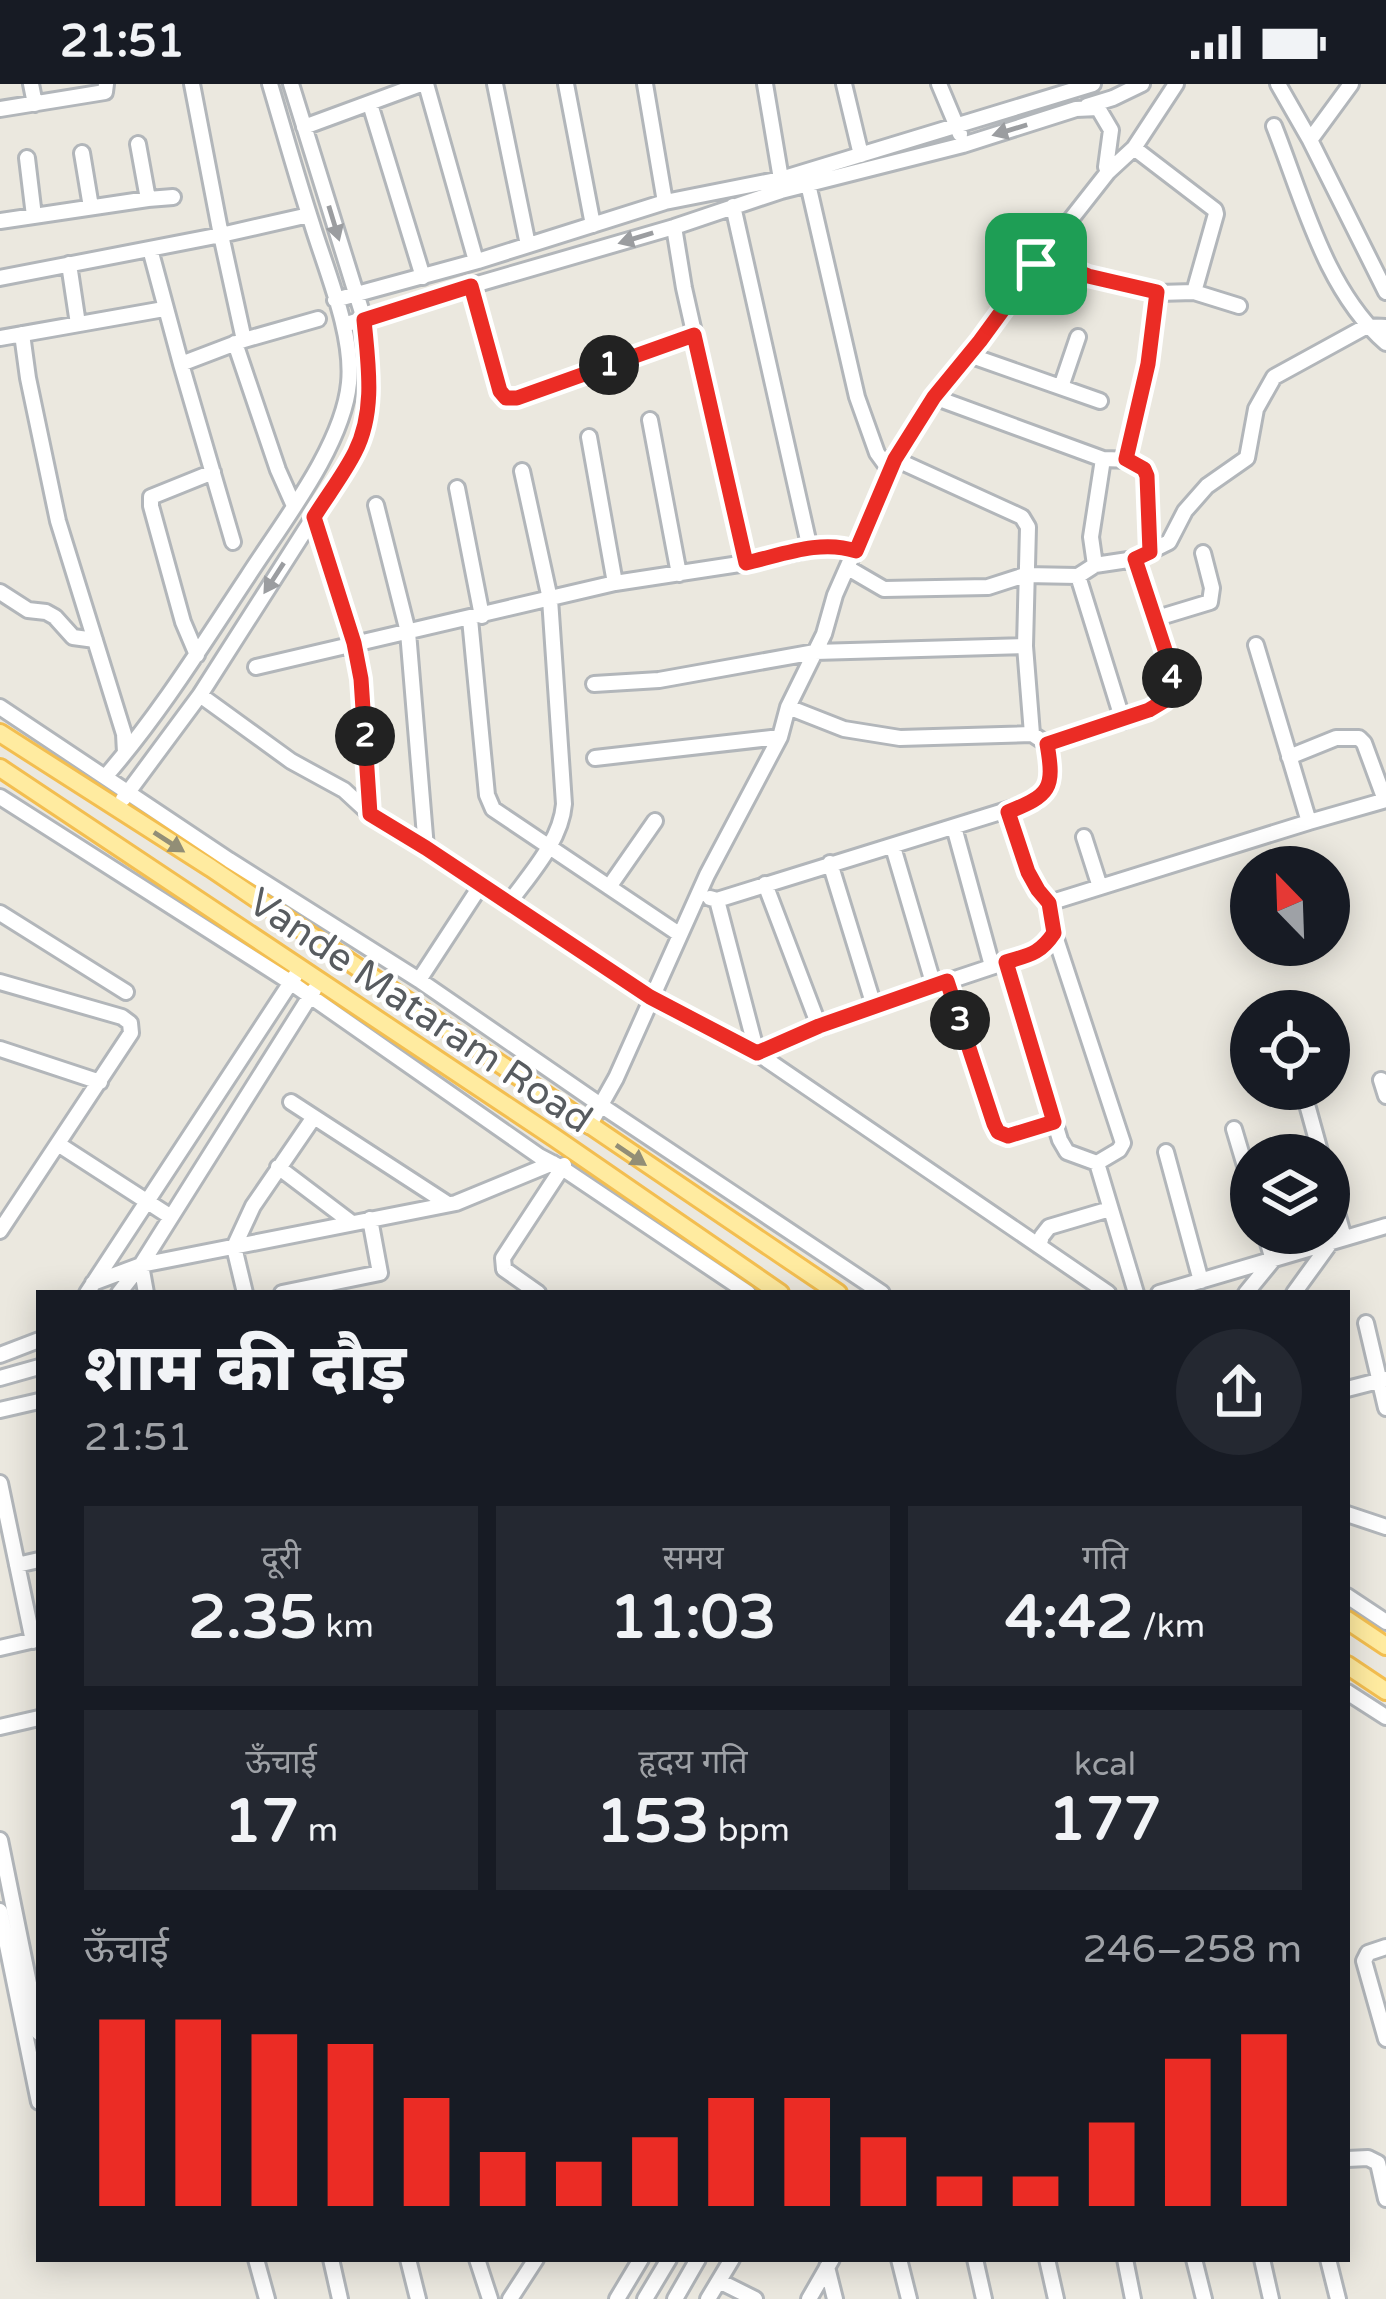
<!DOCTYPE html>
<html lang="hi">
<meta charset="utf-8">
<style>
:root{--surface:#171b24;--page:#242831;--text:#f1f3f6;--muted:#9ea1a6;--accent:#eb2c25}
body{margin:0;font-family:"Varela Round","Noto Sans Devanagari",sans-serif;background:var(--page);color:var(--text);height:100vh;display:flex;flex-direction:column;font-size:45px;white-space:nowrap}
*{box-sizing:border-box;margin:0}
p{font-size:39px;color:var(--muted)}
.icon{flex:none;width:66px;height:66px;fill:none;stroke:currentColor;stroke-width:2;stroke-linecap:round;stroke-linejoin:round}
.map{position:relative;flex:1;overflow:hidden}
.drawer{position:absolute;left:36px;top:1206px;width:1314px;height:972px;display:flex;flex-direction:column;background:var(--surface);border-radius:0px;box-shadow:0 6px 30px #0003}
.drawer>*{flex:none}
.needle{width:78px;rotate:337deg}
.fabs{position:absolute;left:1230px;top:762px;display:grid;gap:24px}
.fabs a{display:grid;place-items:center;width:120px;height:120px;border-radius:50%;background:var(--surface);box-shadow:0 6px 30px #0003;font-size:60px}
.pin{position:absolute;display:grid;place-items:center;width:102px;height:102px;color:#fff;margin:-51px;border-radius:24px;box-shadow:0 6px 18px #0006}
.km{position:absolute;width:60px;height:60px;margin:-30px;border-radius:50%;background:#222;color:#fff;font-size:33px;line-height:60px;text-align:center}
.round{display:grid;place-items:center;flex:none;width:126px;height:126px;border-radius:63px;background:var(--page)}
.headline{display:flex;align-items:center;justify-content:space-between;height:204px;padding:0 48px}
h1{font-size:66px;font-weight:800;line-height:90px}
.stats{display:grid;grid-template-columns:repeat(3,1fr);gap:18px;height:204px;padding:12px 48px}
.stats div{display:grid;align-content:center;border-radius:0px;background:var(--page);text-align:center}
.stats b{font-size:60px;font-weight:800}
.stats small{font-size:33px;font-weight:400}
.stats p{font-size:33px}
.chart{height:336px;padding:24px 48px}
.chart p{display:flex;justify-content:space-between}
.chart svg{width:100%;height:216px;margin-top:12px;stroke:var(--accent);stroke-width:6}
.status{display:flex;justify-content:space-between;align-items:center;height:84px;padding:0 60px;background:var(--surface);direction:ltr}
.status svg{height:33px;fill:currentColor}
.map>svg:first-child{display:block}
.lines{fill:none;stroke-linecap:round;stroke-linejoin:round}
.minor-casing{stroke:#b2b6ba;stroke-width:20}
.major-casing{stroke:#f3be50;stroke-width:22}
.minor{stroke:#fff;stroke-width:14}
.major{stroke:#ffeba0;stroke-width:16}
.oneway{fill:#9b9da0}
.oneway2{fill:#928e76}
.route-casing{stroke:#fff;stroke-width:24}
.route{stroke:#eb2c25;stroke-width:15}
.labels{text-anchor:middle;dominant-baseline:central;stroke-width:9;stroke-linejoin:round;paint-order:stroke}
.street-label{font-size:39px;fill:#585c60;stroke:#fff}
</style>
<div class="status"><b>21:51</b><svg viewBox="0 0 49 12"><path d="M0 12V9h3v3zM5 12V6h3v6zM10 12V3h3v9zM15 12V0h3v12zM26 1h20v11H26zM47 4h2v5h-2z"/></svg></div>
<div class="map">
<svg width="1386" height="2215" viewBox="0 0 1386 2215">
<rect width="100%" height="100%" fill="#ebe8df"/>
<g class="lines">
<defs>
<path id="minor" d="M31 0 35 20
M192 0 221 151 309 131
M426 0 476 177
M495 0 528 161
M566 0 593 141
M645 0 665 118
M765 0 781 95
M844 0 861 71
M939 0 960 50
M1278 0 1310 56 1386 208
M370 20 423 193
M1087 22 1113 14 1142 0
M0 25 105 8 106 0
M1274 42C1303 115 1325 206 1386 259
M304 43 421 0
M1310 56 1351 0
M1134 64 1215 126 1216 130 1194 208
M82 69 91 123
M27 74 34 132
M808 100 857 313 877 369 890 387
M148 115 173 113
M733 122 810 465
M0 137 148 115 138 60
M1009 140 1005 154 1008 161 1036 180
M674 143 684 204 746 479
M150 165 181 280 244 256
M1042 172 1088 192 1158 209 1194 208 1239 222
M69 180 78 240
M0 194 221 151 244 256 318 235
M471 201 500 307 505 314H516L694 251
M335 216 478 177 665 118 781 95 1093 0
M344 241 412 219 674 143 781 107 963 61 1076 25 1098 24 1111 46 1106 83 1108 88
M22 250 28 294 58 437 124 650 125 669
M0 254 164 225
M235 259 278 386 294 422
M969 271 1100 317
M181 280 233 458
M1061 303 1078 253
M934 313 1103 375C1120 375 1139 375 1147 392L1150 468
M650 336 679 490
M589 353 615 499
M1126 375 1148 280 1158 209
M457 404 482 532
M376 421 408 548 426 764
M313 433 354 559 361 595 370 730
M1095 481 1091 453 1103 375
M848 484 884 505 988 503 1025 491 1078 492 1095 481 1135 475 1169 458 1185 427 1207 402 1247 374 1256 325 1274 293 1367 242 1386 243
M1078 492 1123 637
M0 508 28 526 46 528 55 533 73 553 95 556
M470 535 487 711 493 725 679 850
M1154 535 1210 518 1212 504 1203 469
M1256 561 1309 738 1386 716
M197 571 183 538 151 422V413L213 388
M256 583 615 499 746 479 825 462H841L856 467
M594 600 659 596 815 568 1025 562
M200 611 291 677 344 706 370 730 426 764 650 913 757 969 874 922 1039 867 1054 849 1049 819 1038 806 1028 788 1008 727
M0 623 229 776 419 896 602 1022 882 1209
M788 623 844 645 900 654 1032 650 1025 562 1028 443 1022 433 895 375
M1047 660 1149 626 1164 617 1173 605 1170 581 1135 475
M1289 673 1336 654H1359L1364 659 1385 716
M595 674 780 653
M105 693C159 631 203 560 248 492 282 439 343 362 349 299 354 251 326 186 312 140 297 94 284 47 270 0
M0 713 290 898 539 1072 562 1084 748 1209
M123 715 200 611 357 365 367 328 370 289 364 235 291 0
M954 743 992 882
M1084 753 1100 803
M893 763 934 902
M830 779 874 922
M765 800 819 942
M609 803 655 737
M710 814 717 816 1036 717C1056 700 1051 683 1047 660L1032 650
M717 816 757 969 1108 1209
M509 819C530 790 561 757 564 720L550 515 522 387
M1049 819 1309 738
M0 829 126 908
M1054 849 1123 1059 1119 1066 1097 1079
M1006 878 1060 1056 1067 1068 1097 1079 1136 1209
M419 896 481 801
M947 897 998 1048 1008 1051 1055 1038
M0 898 122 933 130 939 131 949 0 1147
M0 965 100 998
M1381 996 1386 1012
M291 1018 448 1120
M1308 1024 1321 1071
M589 1042 616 994 707 791 780 653 788 623 824 550 835 511 895 375 934 313 981 258 1042 172 1108 88 1134 64 1176 0
M1234 1045 1251 1102
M58 1060 171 1133
M1166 1068 1201 1197
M278 1083 352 1139
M1329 1100 1344 1154
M1265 1149 1273 1176
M1039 1162 1042 1152 1049 1143 1110 1125
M141 1181 146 1209
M93 1199 141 1181 456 1119 553 1079
M87 1209 295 892
M119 1209 141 1181 314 906
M245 1209 234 1163 253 1122 314 1033
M282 1209 380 1189 370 1135
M538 1209 504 1185 503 1174 564 1081
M1159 1209 1386 1142
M1246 1209 1273 1176
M1294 1209 1331 1158
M1366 1239 1386 1324
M0 1271 39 1256
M0 1294 39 1283
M1347 1305 1386 1295
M0 1326 39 1317
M0 1399 33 1557
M1347 1430 1386 1443
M17 1481 39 1476
M1347 1512 1386 1538
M0 1564 39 1555
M1347 1608 1386 1633
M0 1643 39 1634
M0 1756 39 1949
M0 1827 39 2018
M1386 1863 1368 1869 1364 1877 1386 1955
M1347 2075 1368 2074 1378 2079 1386 2115
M256 2175 267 2215
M331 2175 340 2215
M408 2175 418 2215
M477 2175 490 2215
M899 2175 909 2215
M975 2175 984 2215
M1047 2175 1056 2215
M1125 2175 1133 2215
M1194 2175 1204 2215
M1262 2175 1271 2215
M1328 2175 1338 2215
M827 2183 835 2215
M719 2197 755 2215
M510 2215 536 2175
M617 2215 641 2175
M645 2215 669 2175
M675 2215 698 2175
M708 2215 732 2175
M809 2215 832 2175"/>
<path id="major" d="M0 649 211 784 838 1209
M0 684 555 1054 780 1209
M1347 1536 1386 1562
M1347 1581 1386 1607"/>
</defs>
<!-- minor casing -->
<use href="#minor" class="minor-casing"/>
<!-- major casing -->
<use href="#major" class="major-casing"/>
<!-- minor -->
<use href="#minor" class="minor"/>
<!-- major -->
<use href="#major" class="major"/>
</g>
<!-- one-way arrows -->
<defs><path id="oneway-solid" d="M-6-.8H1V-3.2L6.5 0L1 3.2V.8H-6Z" transform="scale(3)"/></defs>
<g class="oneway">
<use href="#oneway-solid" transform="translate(1010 46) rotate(163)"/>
<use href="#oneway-solid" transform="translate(334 139) rotate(73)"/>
<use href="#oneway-solid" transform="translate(636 154) rotate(163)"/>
<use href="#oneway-solid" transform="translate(274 494) rotate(123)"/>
</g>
<g class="oneway2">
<use href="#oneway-solid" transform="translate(169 758) rotate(33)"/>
<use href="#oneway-solid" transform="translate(631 1071) rotate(34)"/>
</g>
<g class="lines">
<defs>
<path id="route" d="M1042 172 1088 192 1157 208 1148 280 1126 375 1144 385 1147 392 1150 468 1135 475 1170 581 1173 605 1164 617 1149 626 1047 660C1055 705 1050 711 1008 728L1028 788 1038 806 1049 819 1054 849C1040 870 1029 871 1006 878L1054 1038 1008 1052 998 1048 994 1040 947 897 819 942 757 969 650 913 426 764 370 730 361 595 354 559 314 433C327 412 344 390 355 368 376 327 368 279 364 236L471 202 500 307 506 314H517L694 251 746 479C782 471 820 455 856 467L895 375 934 313 980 257Z"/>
</defs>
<!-- route casing -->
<use href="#route" class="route-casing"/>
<!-- route -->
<use href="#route" class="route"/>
</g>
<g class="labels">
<!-- street labels -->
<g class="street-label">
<text transform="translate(420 927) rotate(34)">Vande Mataram Road</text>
</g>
</g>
</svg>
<div class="fabs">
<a><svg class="needle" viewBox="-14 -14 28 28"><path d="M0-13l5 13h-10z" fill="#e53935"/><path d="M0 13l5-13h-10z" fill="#9ea1a6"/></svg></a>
<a><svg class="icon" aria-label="locate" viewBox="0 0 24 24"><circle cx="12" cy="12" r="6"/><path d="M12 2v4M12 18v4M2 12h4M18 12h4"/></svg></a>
<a><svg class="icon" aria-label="layers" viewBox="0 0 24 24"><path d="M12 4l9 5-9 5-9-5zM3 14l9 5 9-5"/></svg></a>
</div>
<div class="pin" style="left:1036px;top:180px;background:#1e9e55"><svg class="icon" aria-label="arrive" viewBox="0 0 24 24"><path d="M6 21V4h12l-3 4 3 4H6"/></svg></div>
<b class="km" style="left:609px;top:281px">1</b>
<b class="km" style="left:365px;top:652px">2</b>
<b class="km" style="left:960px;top:936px">3</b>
<b class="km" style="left:1172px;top:594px">4</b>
<section class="drawer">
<div class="headline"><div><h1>शाम की दौड़</h1><p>21:51</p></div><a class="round"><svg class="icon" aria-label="share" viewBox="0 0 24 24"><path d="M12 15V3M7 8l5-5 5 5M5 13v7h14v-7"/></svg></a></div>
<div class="stats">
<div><p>दूरी</p><b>2.35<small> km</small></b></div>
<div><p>समय</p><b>11:03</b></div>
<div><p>गति</p><b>4:42<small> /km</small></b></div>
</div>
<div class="stats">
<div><p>ऊँचाई</p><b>17<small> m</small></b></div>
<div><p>हृदय गति</p><b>153<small> bpm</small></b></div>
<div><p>kcal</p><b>177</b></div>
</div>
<div class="chart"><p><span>ऊँचाई</span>246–258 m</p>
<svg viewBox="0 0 160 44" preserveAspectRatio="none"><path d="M5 44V6M15 44V6M25 44V9M35 44V11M45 44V22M55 44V33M65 44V35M75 44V30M85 44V22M95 44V22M105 44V30M115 44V38M125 44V38M135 44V27M145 44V14M155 44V9"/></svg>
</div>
</section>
</div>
